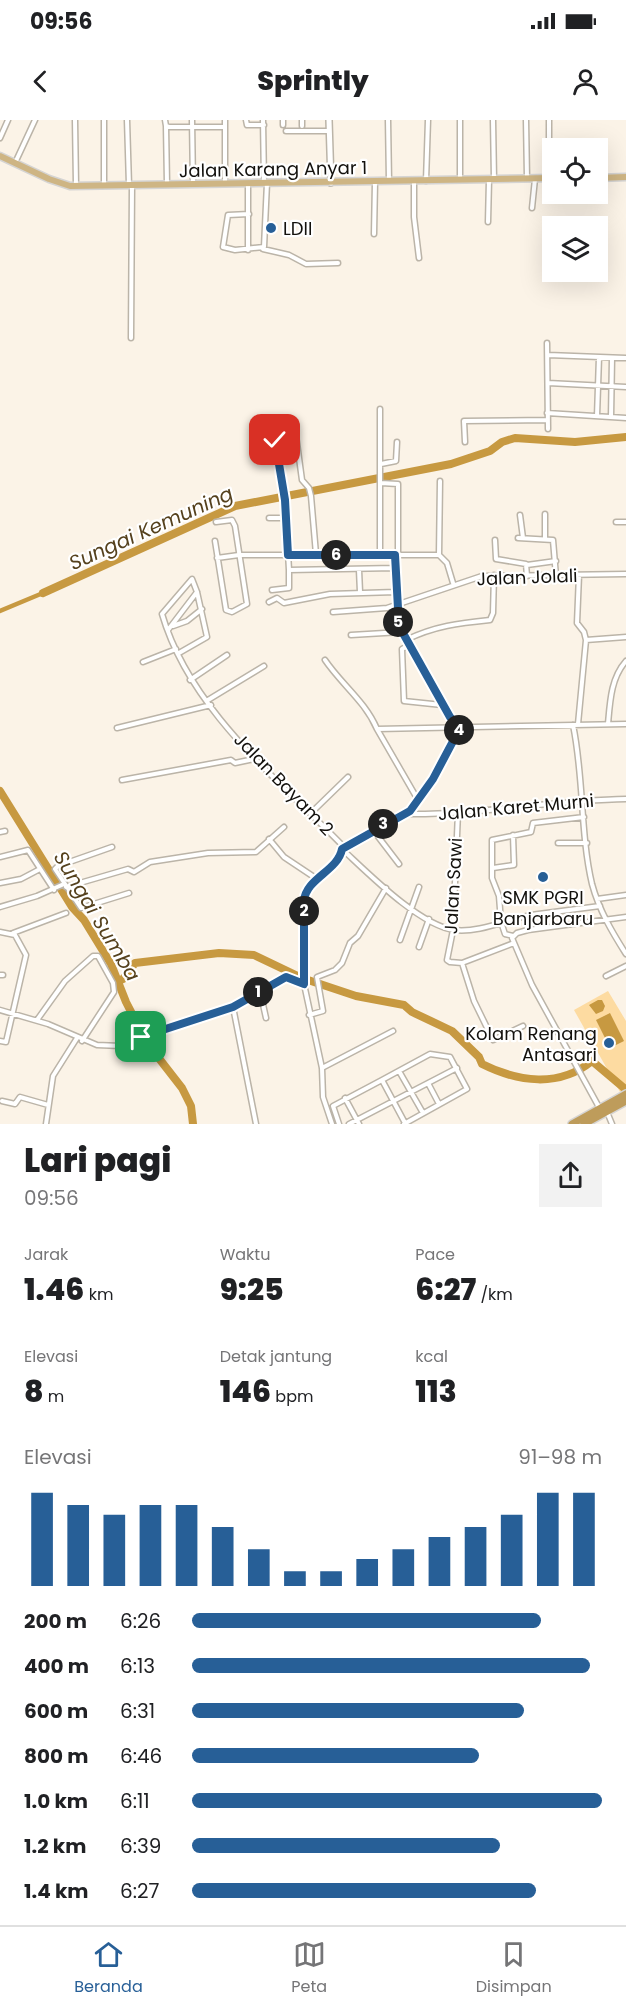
<!DOCTYPE html>
<html lang="id">
<meta charset="utf-8">
<style>
:root{--surface:#fff;--page:#f2f2f2;--text:#202124;--muted:#757577;--line:#e0e0e0;--accent:#275f97}
body{margin:0;font-family:Poppins,sans-serif;background:var(--page);color:var(--text);height:100vh;display:flex;flex-direction:column;font-size:22px;white-space:nowrap}
*{box-sizing:border-box;margin:0}
p{font-size:20px;color:var(--muted)}
.icon{flex:none;width:33px;height:33px;fill:none;stroke:currentColor;stroke-width:2;stroke-linecap:round;stroke-linejoin:round}
.map{position:relative;height:1004px;overflow:hidden}
.drawer{display:flex;flex-direction:column;background:var(--surface);flex:1}
.drawer>*{flex:none}
.buttons{position:absolute;left:542px;top:18px;display:grid;gap:12px}
.buttons a{display:grid;place-items:center;width:66px;height:66px;border-radius:0px;background:var(--surface);box-shadow:0 6px 24px #0002;font-size:30px}
.pin{position:absolute;display:grid;place-items:center;width:51px;height:51px;color:#fff;margin:-26px;border-radius:12px;box-shadow:0 3px 9px #0006}
.km{position:absolute;width:30px;height:30px;margin:-15px;border-radius:50%;background:#222;color:#fff;font-size:16px;line-height:30px;text-align:center}
.round{display:grid;place-items:center;flex:none;width:63px;height:63px;border-radius:0px;background:var(--page)}
.headline{display:flex;align-items:center;justify-content:space-between;height:102px;padding:0 24px}
h1{font-size:33px;font-weight:800;line-height:45px}
.metrics{display:grid;grid-template-columns:repeat(3,1fr);gap:9px;height:102px;padding:6px 24px}
.metrics div{display:grid;align-content:center}
.metrics b{font-size:30px;font-weight:800}
.metrics small{font-size:16px;font-weight:400}
.metrics p{font-size:16px}
.chart{height:168px;padding:12px 24px}
.chart p{display:flex;justify-content:space-between}
.chart svg{width:100%;height:108px;margin-top:6px;stroke:var(--accent);stroke-width:6}
ul{padding:0 24px;list-style:none;font-size:20px}
li{display:grid;grid-template-columns:96px 72px 1fr;align-items:center;height:45px}
li i{height:15px;border-radius:8px;background:var(--accent)}
.status{display:flex;justify-content:space-between;align-items:center;height:42px;padding:0 30px;background:var(--surface);direction:ltr}
.status svg{height:16px;fill:currentColor}
header{display:flex;justify-content:space-between;align-items:center;height:78px;padding:0 24px;background:var(--surface);font-size:27px;font-weight:800}
.menu{display:flex;justify-content:space-around;align-items:center;height:84px;border-top:2px solid var(--line);background:var(--surface);font-size:16px;color:var(--muted)}
.menu a{display:grid;justify-items:center;gap:3px}
.menu .active{color:var(--accent)}
.map>svg:first-child{display:block}
.green{fill:#fddba1}
.water{fill:#c79941}
.lines{fill:none;stroke-linecap:round;stroke-linejoin:round}
.canal{stroke:#c79941;stroke-width:4.5}
.river{stroke:#c79941;stroke-width:8}
.minor-casing{stroke:#bbb4a8;stroke-width:7}
.tertiary-casing{stroke:#bbb4a8;stroke-width:8}
.primary-casing{stroke:#d5d4d3;stroke-width:9}
.trunk-casing{stroke:#d5d4d3;stroke-width:10}
.minor{stroke:#fff;stroke-width:4}
.tertiary{stroke:#fff;stroke-width:5}
.primary{stroke:#ceb584;stroke-width:6}
.trunk{stroke:#be9c5b;stroke-width:7}
.route-casing{stroke:#fff;stroke-width:12}
.route{stroke:#275f97;stroke-width:8}
.poi-dot{fill:#275f97;stroke:#fff;stroke-width:2}
.labels{text-anchor:middle;dominant-baseline:central;stroke-width:4.5;stroke-linejoin:round;paint-order:stroke}
.street-label{font-size:18px;fill:#13110d;stroke:#fff}
.poi-label{font-size:18px;fill:#13110d;stroke:#fff;text-anchor:start}
.water-label{font-size:20px;font-style:italic;fill:#55411d;stroke:#fff}
</style>
<div class="status"><b>09:56</b><svg viewBox="0 0 49 12"><path d="M0 12V9h3v3zM5 12V6h3v6zM10 12V3h3v9zM15 12V0h3v12zM26 1h20v11H26zM47 4h2v5h-2z"/></svg></div>
<header><svg class="icon" aria-label="back" viewBox="0 0 24 24"><path d="M15 5l-7 7 7 7"/></svg>Sprintly<svg class="icon" aria-label="person" viewBox="0 0 24 24"><circle cx="12" cy="8" r="4"/><path d="M4 21q1-7 8-7t8 7"/></svg></header>
<div class="map">
<svg width="626" height="1004" viewBox="0 0 626 1004">
<rect width="100%" height="100%" fill="#fbf3e7"/>
<!-- green -->
<path class="green" d="M608 871 626 901V968L620 972 574 890Z"/>
<!-- water -->
<path class="water" d="M598 880H602L605 886 603 891 596 894 589 885Z
M610 893 624 921 610 928 596 900Z"/>
<g class="lines">
<!-- canal -->
<path class="canal" d="M0 491 43 473"/>
<!-- river -->
<path class="river" d="M43 473 235 386 451 344 490 331 502 322 515 318 575 322 626 317
M0 671 72 787 84 800 111 844 126 882 147 923 182 968 191 986 193 1004
M118 861 123 859 135 843 219 833 254 835 302 858 356 876 404 885 412 892 452 911 479 937 482 944C518 962 559 968 592 941L624 968"/>
<defs>
<path id="minor" d="M75 0 76 65
M104 0V65
M127 0 129 65
M165 0 166 6 169 7H225
M192 0 193 64
M225 0V63
M246 0 247 5H264
M263 0 264 62
M283 0V5
M302 0V6
M388 0 389 61
M460 0V60
M493 0 494 59
M526 0 527 58
M166 6 167 64
M286 11H329
M0 18 8 0
M15 43 35 0
M549 57V0
M426 61 428 0
M414 62V97L419 138
M248 63V130
M532 88 535 59
M249 94 228 95 223 127 235 130 264 127 267 63
M488 102 489 60
M374 114 375 62
M263 129 289 135 306 144 338 143
M131 218 132 65
M547 223 548 309
M548 235 626 238
M548 263 626 267
M547 293 626 298
M597 296 599 237
M611 297 612 238
M465 322 464 301 547 300
M381 344 396 341 397 322
M381 363 398 364V434
M545 394V418
M520 395 523 418
M286 397 272 301 290 299 294 301 302 360 309 368 311 376 316 434
M269 398H286L289 450 395 448
M616 402H626
M518 418 553 420 556 456
M495 420 496 439 526 444 527 456
M215 421 226 490 232 492 247 484 235 406 232 400 216 402
M380 435V289
M395 435 399 506 450 597 459 607
M439 435 440 361
M217 438 239 435H439L447 443 453 463
M527 445 556 441
M359 450 360 472
M579 455 577 503 584 512 586 520
M272 470 289 468V450
M269 482 277 478 284 483 330 474 396 472
M333 492 387 488 482 456 626 454
M173 506 187 501 202 489
M168 510 197 472
M351 515 401 512
M406 520C434 506 460 503 490 500L493 493 494 455
M409 525 402 529 404 581 442 585
M179 533 207 517 197 472 192 459 162 494C190 590 277 658 344 727
M325 540C342 565 365 581 377 609L626 604
M143 542 176 529
M190 560 227 535
M208 580 264 546
M578 604 586 520 626 517
M608 604C610 581 611 558 626 541
M573 605C584 657 580 713 592 764 599 790 612 812 626 834
M117 608 211 585
M377 609 418 680
M122 660 231 640 235 643 254 639
M458 692 453 810 447 840 450 842 462 843 514 823
M311 693 348 657
M406 694C480 695 553 680 626 679
M373 710 399 744
M0 712 5 711
M269 719 284 737 317 759
M558 723H587
M112 727 58 746 55 749 81 788 129 773
M342 729C368 753 419 805 454 810 479 813 506 800 531 795 553 792 577 789 600 786
M0 737 28 730 54 770
M493 748 514 745 513 715
M0 763 21 759 40 749
M66 767 128 749 134 752 150 742 208 733 256 732 284 707
M597 779 626 775
M0 787 37 776 64 764
M0 812 15 815 26 835 6 922 0 921
M13 813 66 793
M513 816 505 814 501 802 499 776 492 758V720L531 712 533 703 584 697
M400 820 419 767
M419 827 429 799
M462 843 474 881 493 920 523 906
M0 855H3
M606 856 626 846
M260 871 266 898
M233 887 256 1004
M0 890 48 904 97 925 121 926 141 917 233 887 286 857 304 864
M309 895 323 891 317 857 335 850 342 843 350 823 358 816 386 768
M37 900 65 861 93 836H98L113 863 114 872 82 921
M322 948 393 911
M399 951 423 993
M382 960 430 934 450 937 467 969 404 1004
M428 963 439 984
M345 978 359 1004
M2 981 15 984 20 977 48 985
M600 989 532 865 512 818 517 813 528 810 626 797
M607 992 612 1004
M46 1004 53 956 77 918
M332 1004 323 977 322 948 304 864V781L306 772 337 740 342 729 410 691 433 659 460 608
M339 1004 333 986 382 960 405 1003
M349 1004 457 948"/>
<path id="tertiary" d="M329 0 331 63"/>
<path id="primary" d="M0 36 49 59 70 66 552 58
M597 58 626 57"/>
<path id="trunk" d="M572 1004 626 974
M584 1004 626 981"/>
</defs>
<!-- minor casing -->
<use href="#minor" class="minor-casing"/>
<!-- tertiary casing -->
<use href="#tertiary" class="tertiary-casing"/>
<!-- primary casing -->
<use href="#primary" class="primary-casing"/>
<!-- trunk casing -->
<use href="#trunk" class="trunk-casing"/>
<!-- minor -->
<use href="#minor" class="minor"/>
<!-- tertiary -->
<use href="#tertiary" class="tertiary"/>
<!-- primary -->
<use href="#primary" class="primary"/>
<!-- trunk -->
<use href="#trunk" class="trunk"/>
</g>
<g class="lines">
<defs>
<path id="route" d="M141 917 233 887 286 857 304 864V781C306 758 338 751 342 729L410 691 433 659 460 608 450 597 399 506 395 435H288L285 380 275 320"/>
</defs>
<!-- route casing -->
<use href="#route" class="route-casing"/>
<!-- route -->
<use href="#route" class="route"/>
</g>
<!-- markers -->
<g class="poi-dot">
<circle cx="271" cy="108" r="6"/>
<circle cx="543" cy="757" r="6"/>
<circle cx="609" cy="923" r="6"/>
</g>
<g class="labels">
<!-- street labels -->
<g class="street-label">
<text transform="translate(273 49) rotate(-1)">Jalan Karang Anyar 1</text>
<text transform="translate(527 457) rotate(-2)">Jalan Jolali</text>
<text transform="translate(284 664) rotate(46)">Jalan Bayam 2</text>
<text transform="translate(516 687) rotate(-5)">Jalan Karet Murni</text>
<text transform="translate(453 766) rotate(-87)">Jalan Sawi</text>
</g>
<!-- poi labels -->
<g class="poi-label">
<text x="283" y="108">LDII</text>
<text x="543" y="777" text-anchor="middle">SMK PGRI<tspan x="543" dy="21">Banjarbaru</tspan></text>
<text x="597" y="913" text-anchor="end">Kolam Renang<tspan x="597" dy="21">Antasari</tspan></text>
</g>
<!-- water labels -->
<g class="water-label">
<text transform="translate(151 408) rotate(-24)">Sungai Kemuning</text>
<text transform="translate(97 796) rotate(59)">Sungai Sumba</text>
</g>
</g>
</svg>
<div class="buttons">
<a><svg class="icon" aria-label="locate" viewBox="0 0 24 24"><circle cx="12" cy="12" r="6"/><path d="M12 2v4M12 18v4M2 12h4M18 12h4"/></svg></a>
<a><svg class="icon" aria-label="layers" viewBox="0 0 24 24"><path d="M12 4l9 5-9 5-9-5zM3 14l9 5 9-5"/></svg></a>
</div>
<div class="pin" style="left:141px;top:917px;background:#1e9e55"><svg class="icon" aria-label="arrive" viewBox="0 0 24 24"><path d="M6 21V4h12l-3 4 3 4H6"/></svg></div>
<div class="pin" style="left:275px;top:320px;background:#d93025"><svg class="icon" aria-label="check" viewBox="0 0 24 24"><path d="M5 12l5 5 9-10"/></svg></div>
<b class="km" style="left:258px;top:872px">1</b>
<b class="km" style="left:304px;top:791px">2</b>
<b class="km" style="left:383px;top:704px">3</b>
<b class="km" style="left:459px;top:610px">4</b>
<b class="km" style="left:398px;top:502px">5</b>
<b class="km" style="left:336px;top:435px">6</b>
</div>
<section class="drawer">
<div class="headline"><div><h1>Lari pagi</h1><p>09:56</p></div><a class="round"><svg class="icon" aria-label="share" viewBox="0 0 24 24"><path d="M12 15V3M7 8l5-5 5 5M5 13v7h14v-7"/></svg></a></div>
<div class="metrics">
<div><p>Jarak</p><b>1.46<small> km</small></b></div>
<div><p>Waktu</p><b>9:25</b></div>
<div><p>Pace</p><b>6:27<small> /km</small></b></div>
</div>
<div class="metrics">
<div><p>Elevasi</p><b>8<small> m</small></b></div>
<div><p>Detak jantung</p><b>146<small> bpm</small></b></div>
<div><p>kcal</p><b>113</b></div>
</div>
<div class="chart"><p><span>Elevasi</span>91–98 m</p>
<svg viewBox="0 0 160 44" preserveAspectRatio="none"><path d="M5 44V6M15 44V11M25 44V15M35 44V11M45 44V11M55 44V20M65 44V29M75 44V38M85 44V38M95 44V33M105 44V29M115 44V24M125 44V20M135 44V15M145 44V6M155 44V6"/></svg>
</div>
<ul>
<li><b>200 m</b>6:26<i style="width:85%"></i></li>
<li><b>400 m</b>6:13<i style="width:97%"></i></li>
<li><b>600 m</b>6:31<i style="width:81%"></i></li>
<li><b>800 m</b>6:46<i style="width:70%"></i></li>
<li><b>1.0 km</b>6:11<i style="width:100%"></i></li>
<li><b>1.2 km</b>6:39<i style="width:75%"></i></li>
<li><b>1.4 km</b>6:27<i style="width:84%"></i></li>
</ul>
</section>
<nav class="menu">
<a class="active"><svg class="icon" aria-label="home" viewBox="0 0 24 24"><path d="M3 11l9-7 9 7M6 9v11h12V9"/></svg>Beranda</a>
<a><svg class="icon" aria-label="map" viewBox="0 0 24 24"><path d="M3 6l6-2 6 2 6-2v14l-6 2-6-2-6 2zM9 4v14M15 6v14"/></svg>Peta</a>
<a><svg class="icon" aria-label="saved" viewBox="0 0 24 24"><path d="M7 4h10v16l-5-4-5 4z"/></svg>Disimpan</a>
</nav>
